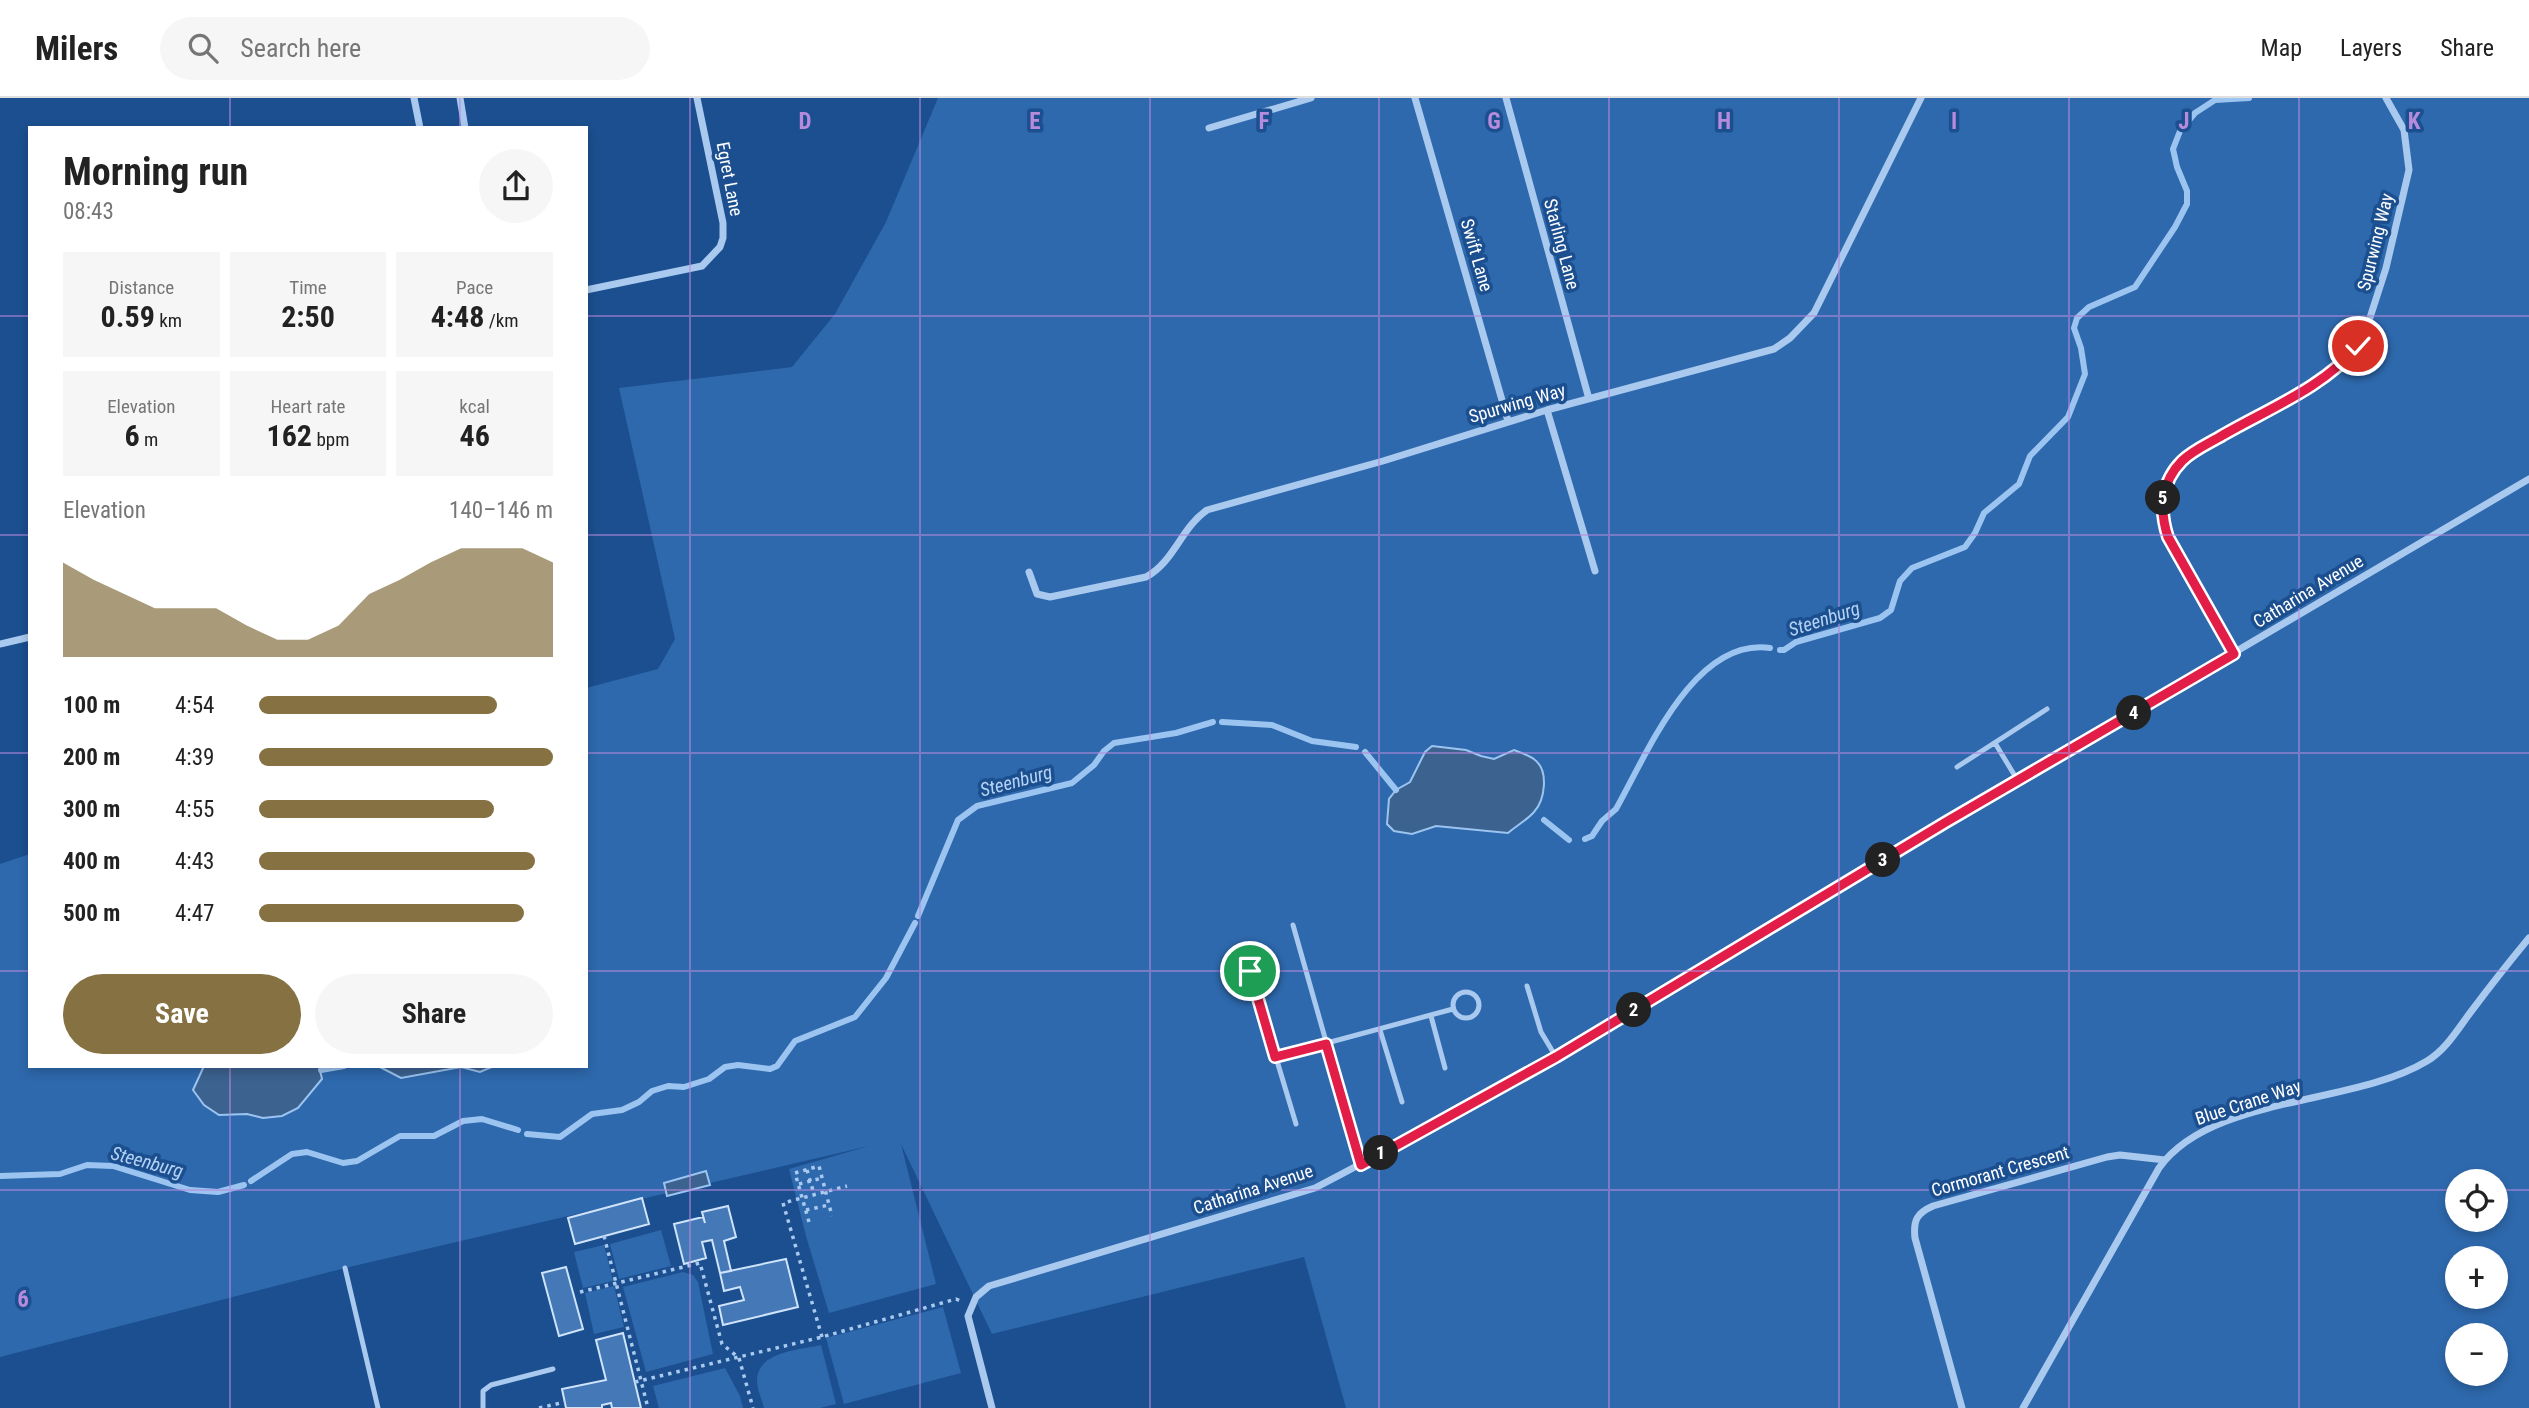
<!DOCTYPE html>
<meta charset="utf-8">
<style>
:root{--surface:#fff;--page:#f6f6f6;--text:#222;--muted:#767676;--line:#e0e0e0;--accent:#857141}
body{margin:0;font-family:"Roboto Condensed",sans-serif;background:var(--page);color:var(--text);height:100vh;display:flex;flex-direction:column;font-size:26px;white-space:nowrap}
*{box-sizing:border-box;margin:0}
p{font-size:23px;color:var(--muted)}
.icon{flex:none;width:38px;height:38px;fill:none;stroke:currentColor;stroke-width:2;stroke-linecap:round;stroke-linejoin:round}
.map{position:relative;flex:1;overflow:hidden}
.details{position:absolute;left:28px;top:28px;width:560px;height:942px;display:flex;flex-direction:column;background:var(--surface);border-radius:0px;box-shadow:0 4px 10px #0003}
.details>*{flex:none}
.tools{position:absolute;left:2445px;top:1071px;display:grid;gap:14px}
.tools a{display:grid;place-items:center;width:63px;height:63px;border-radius:50%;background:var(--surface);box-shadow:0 4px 10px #0003;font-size:35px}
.pin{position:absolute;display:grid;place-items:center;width:60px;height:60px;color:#fff;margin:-30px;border:4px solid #fff;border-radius:50%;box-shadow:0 2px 7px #0007}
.km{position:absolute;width:35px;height:35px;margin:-18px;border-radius:50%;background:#222;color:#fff;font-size:19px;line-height:35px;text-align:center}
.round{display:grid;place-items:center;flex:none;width:74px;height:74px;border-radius:37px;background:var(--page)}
.summary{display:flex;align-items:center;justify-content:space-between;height:119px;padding:0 35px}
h1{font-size:38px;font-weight:700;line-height:52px}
.figures{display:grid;grid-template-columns:repeat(3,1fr);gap:10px;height:119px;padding:7px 35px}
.figures div{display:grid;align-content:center;border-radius:0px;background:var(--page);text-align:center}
.figures b{font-size:30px;font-weight:700}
.figures small{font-size:19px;font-weight:400}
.figures p{font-size:19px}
.chart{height:196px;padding:14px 35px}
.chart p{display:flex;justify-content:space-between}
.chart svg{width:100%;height:126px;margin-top:7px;fill:var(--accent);opacity:.7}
.cta{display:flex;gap:14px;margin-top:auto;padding:14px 35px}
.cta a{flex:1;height:80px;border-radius:42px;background:var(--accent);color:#fff;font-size:28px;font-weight:700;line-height:80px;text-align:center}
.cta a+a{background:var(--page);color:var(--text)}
ul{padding:0 35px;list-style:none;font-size:23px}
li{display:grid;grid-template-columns:112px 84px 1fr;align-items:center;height:52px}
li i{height:18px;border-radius:9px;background:var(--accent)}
header{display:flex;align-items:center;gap:42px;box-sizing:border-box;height:98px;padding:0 35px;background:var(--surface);border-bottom:2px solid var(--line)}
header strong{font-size:33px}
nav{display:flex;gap:38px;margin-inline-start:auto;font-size:24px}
.search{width:490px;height:63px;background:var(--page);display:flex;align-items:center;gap:18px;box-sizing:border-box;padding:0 24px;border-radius:38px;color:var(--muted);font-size:26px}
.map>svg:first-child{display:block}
.green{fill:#2e69ad;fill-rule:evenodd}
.water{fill:#3c6290;stroke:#9cc4f0;stroke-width:2}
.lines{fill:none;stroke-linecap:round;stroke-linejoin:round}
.stream{stroke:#9cc4f0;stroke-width:6}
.building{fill:#4478b7;stroke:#cfe3fa;stroke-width:2}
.path{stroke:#a9c9ee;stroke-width:3.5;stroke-dasharray:3.5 5;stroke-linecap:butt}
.service{stroke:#a9c9ee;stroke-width:5}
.minor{stroke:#a9c9ee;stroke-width:7}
.route-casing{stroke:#fff;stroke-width:14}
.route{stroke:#e11d48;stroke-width:9}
.grid{fill:none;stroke:#b68bdc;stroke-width:2;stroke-opacity:0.55}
.labels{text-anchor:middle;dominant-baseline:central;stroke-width:7;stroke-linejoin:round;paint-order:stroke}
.street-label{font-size:18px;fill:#fff;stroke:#1b4f8f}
.water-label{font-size:19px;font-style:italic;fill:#b5d3f5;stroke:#1b4f8f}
.grid-label{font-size:23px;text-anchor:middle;font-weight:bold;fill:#b68bdc;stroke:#1b4f8f;stroke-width:7;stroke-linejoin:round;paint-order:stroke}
</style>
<header>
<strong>Milers</strong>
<div class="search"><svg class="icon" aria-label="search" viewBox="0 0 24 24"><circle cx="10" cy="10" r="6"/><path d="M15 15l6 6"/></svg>Search here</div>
<nav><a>Map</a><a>Layers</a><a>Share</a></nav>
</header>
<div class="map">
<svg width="2529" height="1310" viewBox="0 0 2529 1310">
<rect width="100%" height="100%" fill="#1b4f8f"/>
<!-- green -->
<path class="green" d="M938 0H2529V1310H1346L1304 1159 992 1236 901 1046 936 1186 829 1215 806 1138 789 1071 869 1048 345 1170 0 1259V766L30 756V968H586V590L658 571 675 541 619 290 792 269 835 216 886 124ZM2457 1083H2496V1122H2457ZM2457 1160H2496V1199H2457ZM2457 1237H2496V1276H2457Z
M661 1132 671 1168 619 1181 610 1146Z
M604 1147 613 1183 583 1190 574 1154Z
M683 1174 693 1177 698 1184 713 1256 646 1274 623 1189Z
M614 1188 624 1229 594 1236 585 1195Z
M943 1209 961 1275 844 1306 826 1240Z
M821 1247 836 1306 820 1310H764C762 1302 757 1291 757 1283 757 1253 800 1252 821 1247Z
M725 1270 740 1298 743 1310H659L653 1288Z"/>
<!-- water -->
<path class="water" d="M1432 648 1466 652 1481 658 1494 661 1514 652C1521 655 1529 657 1535 662 1549 673 1545 702 1534 714 1527 722 1516 728 1508 735L1436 728 1412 736 1394 733 1387 726 1389 701 1396 692 1410 684 1425 654Z
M204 968H319L322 981 298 1010 282 1018 263 1020 247 1016 219 1017 204 1007 193 992Z
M378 968H494L480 974 461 969 401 980Z
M706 1073 710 1087 667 1098 664 1085Z"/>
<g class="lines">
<!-- stream -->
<path class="stream" d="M1780 552H1784L1796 544 1880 520 1891 512 1900 483 1912 470 1965 449 1975 435 1984 415 2019 386 2030 358 2068 319 2085 276 2081 250 2074 230 2077 220 2089 209 2135 189 2175 129 2187 106V93L2177 69 2173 51 2180 33 2195 15 2215 2 2249 0
M1222 624 1272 627 1312 643 1356 649
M1365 654 1396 692
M1544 722 1569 742
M1585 741 1592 738 1602 723 1616 711C1647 656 1694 539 1770 550
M918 818 958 722 977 708 1072 685 1094 667 1104 653 1114 645 1176 635 1213 624
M321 972 344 968
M527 1036 560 1039 592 1016 622 1012 639 1004 652 993 668 988 684 989 709 981 725 969 738 967 770 971 777 968 795 943 855 919 886 880 915 825
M0 1078 60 1076 87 1067 113 1068 190 1092 218 1094 244 1087
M251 1083 292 1056 307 1054 343 1065 357 1063 400 1038H434L463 1023 482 1021 518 1032"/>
</g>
<!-- building -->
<path class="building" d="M642 1100 649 1126 575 1146 568 1120Z
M728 1108 736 1139 724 1143 731 1173 720 1175 712 1142 702 1144 706 1160 684 1166 674 1126 703 1119 705 1125 702 1114Z
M786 1161 798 1209 723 1227 719 1208 744 1202 740 1189 724 1193 720 1175Z
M566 1169 583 1231 559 1238 542 1175Z
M623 1235 641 1310H612L611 1305 602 1307V1310H566L562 1291 606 1282 596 1242Z"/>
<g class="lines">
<!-- path -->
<path class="path" d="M807 1072 814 1096
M799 1086 822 1080
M806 1112 829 1107
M809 1124 795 1075 819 1068 832 1118
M604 1138 648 1310
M580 1194 700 1165 722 1246 739 1260 753 1310
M822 1239 783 1105 847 1088
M635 1284 822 1239 956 1201 961 1203
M539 1310 565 1304"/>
<!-- service -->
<path class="service" d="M1995 645 2018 683
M1957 669 2047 611
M1293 827 1361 1067
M1250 873 1296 1026
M1527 888 1541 934 1556 959
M1453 907a13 13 0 1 1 26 0a13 13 0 1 1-26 0Z
M1431 918 1445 970
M1380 932 1402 1004
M1275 959 1453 911
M345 1170 378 1310
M483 1310V1293L491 1287 553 1271"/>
<!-- minor -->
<path class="minor" d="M414 0 420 30
M460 0 465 30
M1415 0 1508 323
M1506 0 1589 301
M1209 30 1311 0
M586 192 702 168 720 149 723 140V125L697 0
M1547 312 1595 473
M1029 474 1037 496 1050 499 1146 479C1174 464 1181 430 1207 412L1383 363 1547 312 1774 251 1790 240 1814 215 1921 0
M0 546 30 539
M2233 556 2168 438 2162 420 2163 403 2166 388 2182 362 2315 285 2351 256 2365 235 2386 170 2409 72 2404 32 2386 0
M992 1310 968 1218 976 1199 989 1188 1315 1090C1530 978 1736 849 1945 725 2139 610 2334 497 2529 381
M1962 1310 1915 1140C1913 1122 1917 1115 1933 1108L2107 1059 2120 1057 2165 1062
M2023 1310 2159 1070C2211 997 2353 1008 2427 963 2447 951 2459 929 2473 911 2491 887 2510 863 2529 840"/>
</g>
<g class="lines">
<defs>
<path id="route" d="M1250 873 1275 959 1326 946 1361 1067 1556 959 1946 724 2234 556 2168 439C2159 412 2161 384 2182 363 2193 352 2210 345 2223 337 2268 311 2324 289 2358 248"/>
</defs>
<!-- route casing -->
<use href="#route" class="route-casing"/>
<!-- route -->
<use href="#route" class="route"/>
</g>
<!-- grid -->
<path class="grid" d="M230 0V30M460 0V30M690 0V1310M920 0V1310M1150 0V1310M1379 0V1310M1609 0V1310M1839 0V1310M2069 0V1310M2299 0V1310M0 218H30M586 218H2529M0 437H30M586 437H2529M0 655H30M586 655H2529M0 873H30M586 873H2529M230 968V1310M460 968V1310M0 1092H2457M2496 1092H2529"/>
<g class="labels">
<!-- street labels -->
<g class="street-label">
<text transform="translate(730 81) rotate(79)">Egret Lane</text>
<text transform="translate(2375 144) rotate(-76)">Spurwing Way</text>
<text transform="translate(1562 146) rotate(75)">Starling Lane</text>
<text transform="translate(1477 157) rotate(74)">Swift Lane</text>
<text transform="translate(1517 305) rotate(-16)">Spurwing Way</text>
<text transform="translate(2308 493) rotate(-31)">Catharina Avenue</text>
<text transform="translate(2248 1004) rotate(-18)">Blue Crane Way</text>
<text transform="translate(2000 1073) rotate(-16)">Cormorant Crescent</text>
<text transform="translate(1253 1091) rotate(-18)">Catharina Avenue</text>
</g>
<!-- water labels -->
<g class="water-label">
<text transform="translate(1824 521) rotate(-18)">Steenburg</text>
<text transform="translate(1016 683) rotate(-15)">Steenburg</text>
<text transform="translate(147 1064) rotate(15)">Steenburg</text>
</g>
</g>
<g class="grid-label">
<text x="805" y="31">D</text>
<text x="1035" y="31">E</text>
<text x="1264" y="31">F</text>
<text x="1494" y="31">G</text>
<text x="1724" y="31">H</text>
<text x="1954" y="31">I</text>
<text x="2184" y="31">J</text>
<text x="2414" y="31">K</text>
<text x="23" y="1209">6</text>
</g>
</svg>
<div class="tools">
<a><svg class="icon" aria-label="locate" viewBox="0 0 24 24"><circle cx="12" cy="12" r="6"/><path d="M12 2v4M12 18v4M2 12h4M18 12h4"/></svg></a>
<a>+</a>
<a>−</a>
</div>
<div class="pin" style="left:1250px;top:873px;background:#1e9e55"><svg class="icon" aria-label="arrive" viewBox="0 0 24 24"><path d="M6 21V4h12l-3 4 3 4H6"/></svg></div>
<div class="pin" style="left:2358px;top:248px;background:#d93025"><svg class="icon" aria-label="check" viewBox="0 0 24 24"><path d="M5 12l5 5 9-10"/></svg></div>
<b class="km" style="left:1381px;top:1055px">1</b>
<b class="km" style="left:1634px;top:912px">2</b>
<b class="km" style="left:1883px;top:762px">3</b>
<b class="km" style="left:2134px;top:615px">4</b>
<b class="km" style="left:2163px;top:400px">5</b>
<section class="details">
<div class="summary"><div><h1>Morning run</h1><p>08:43</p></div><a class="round"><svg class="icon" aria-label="share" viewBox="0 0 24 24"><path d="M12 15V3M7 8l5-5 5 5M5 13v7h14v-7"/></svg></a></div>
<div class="figures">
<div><p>Distance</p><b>0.59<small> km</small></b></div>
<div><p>Time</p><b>2:50</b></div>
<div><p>Pace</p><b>4:48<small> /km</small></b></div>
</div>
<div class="figures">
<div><p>Elevation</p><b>6<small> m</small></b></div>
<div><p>Heart rate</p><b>162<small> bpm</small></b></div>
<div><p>kcal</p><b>46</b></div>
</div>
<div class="chart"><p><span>Elevation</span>140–146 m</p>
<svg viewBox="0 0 160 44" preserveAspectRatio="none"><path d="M0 44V11L10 17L20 22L30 27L40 27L50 27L60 33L70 38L80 38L90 33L100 22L110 17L120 11L130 6L140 6L150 6L160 11V44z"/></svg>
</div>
<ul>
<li><b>100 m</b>4:54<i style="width:81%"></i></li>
<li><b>200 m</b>4:39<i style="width:100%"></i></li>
<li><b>300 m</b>4:55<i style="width:80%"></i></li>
<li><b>400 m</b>4:43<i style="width:94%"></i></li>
<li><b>500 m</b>4:47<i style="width:90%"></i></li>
</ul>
<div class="cta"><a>Save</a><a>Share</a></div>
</section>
</div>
